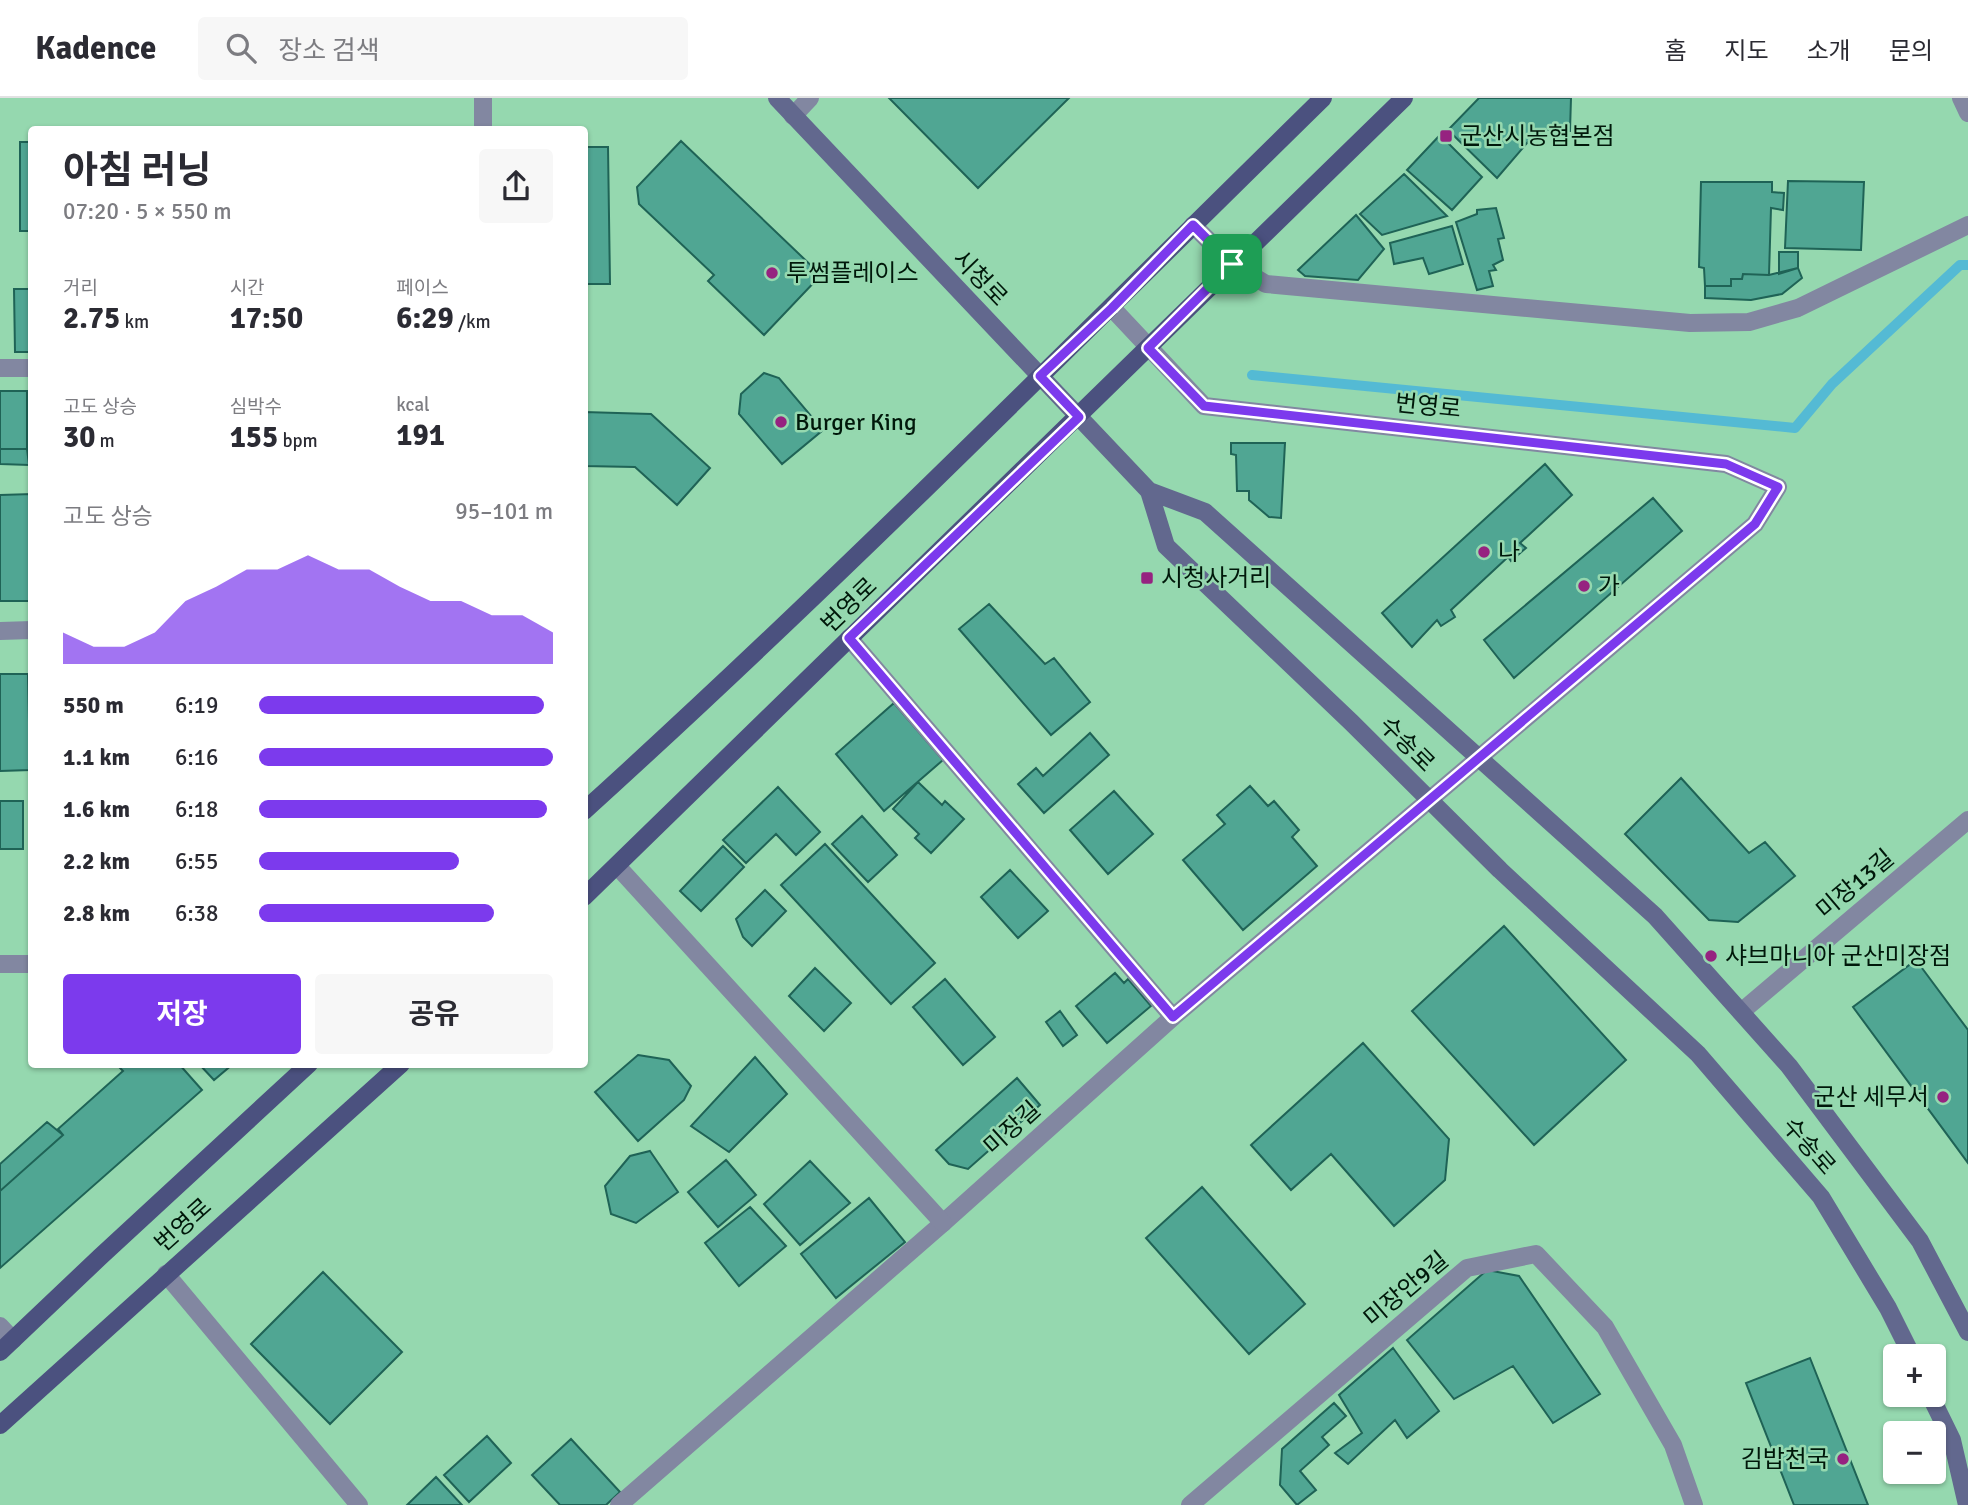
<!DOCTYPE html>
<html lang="ko">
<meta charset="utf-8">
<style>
:root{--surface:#fff;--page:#f7f7f7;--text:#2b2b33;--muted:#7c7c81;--line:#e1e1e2;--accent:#7c3aed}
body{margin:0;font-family:Signika,"Noto Sans KR",sans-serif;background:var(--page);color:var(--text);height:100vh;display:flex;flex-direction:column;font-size:26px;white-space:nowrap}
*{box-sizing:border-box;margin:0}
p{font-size:23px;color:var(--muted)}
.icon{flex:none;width:38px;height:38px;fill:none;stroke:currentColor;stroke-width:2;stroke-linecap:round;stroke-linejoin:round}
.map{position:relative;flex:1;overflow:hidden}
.sheet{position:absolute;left:28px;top:28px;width:560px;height:942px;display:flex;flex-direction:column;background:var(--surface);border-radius:7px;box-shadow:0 2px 5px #0004}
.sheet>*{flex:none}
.tools{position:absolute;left:1883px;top:1246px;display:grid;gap:14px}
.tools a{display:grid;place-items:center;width:63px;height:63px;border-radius:7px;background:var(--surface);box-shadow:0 2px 5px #0004;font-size:35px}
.pin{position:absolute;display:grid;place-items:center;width:60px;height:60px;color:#fff;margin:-30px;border-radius:14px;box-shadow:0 4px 10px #0006}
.round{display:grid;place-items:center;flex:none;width:74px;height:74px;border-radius:7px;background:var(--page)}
.headline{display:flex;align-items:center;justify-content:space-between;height:119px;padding:0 35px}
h1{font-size:38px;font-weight:700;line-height:52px}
.stats{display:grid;grid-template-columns:repeat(3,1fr);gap:10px;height:119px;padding:7px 35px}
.stats div{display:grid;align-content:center}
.stats b{font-size:30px;font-weight:700}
.stats small{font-size:19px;font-weight:400}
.stats p{font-size:19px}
.chart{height:196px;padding:14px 35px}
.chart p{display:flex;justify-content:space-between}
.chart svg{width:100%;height:126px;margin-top:7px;fill:var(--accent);opacity:.7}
.action{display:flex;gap:14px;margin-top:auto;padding:14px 35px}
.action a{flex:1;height:80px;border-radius:7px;background:var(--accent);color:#fff;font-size:28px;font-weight:700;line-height:80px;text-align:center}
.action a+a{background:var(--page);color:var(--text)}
ul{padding:0 35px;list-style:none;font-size:23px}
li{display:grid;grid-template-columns:112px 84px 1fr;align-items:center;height:52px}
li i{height:18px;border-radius:9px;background:var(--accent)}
header{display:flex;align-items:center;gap:42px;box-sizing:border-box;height:98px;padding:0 35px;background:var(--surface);border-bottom:2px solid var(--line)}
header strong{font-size:33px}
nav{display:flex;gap:38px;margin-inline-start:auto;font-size:24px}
.search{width:490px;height:63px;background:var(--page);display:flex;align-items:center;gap:18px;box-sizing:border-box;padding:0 24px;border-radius:7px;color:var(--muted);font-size:26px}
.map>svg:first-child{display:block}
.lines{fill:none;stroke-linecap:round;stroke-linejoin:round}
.stream{stroke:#54bad4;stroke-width:10}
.building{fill:#50a693;stroke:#1f6356;stroke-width:2}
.lane{stroke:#8287a1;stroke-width:18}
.street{stroke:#8287a1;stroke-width:18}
.secondary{stroke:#62688e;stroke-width:18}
.primary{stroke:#4b517f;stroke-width:18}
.route-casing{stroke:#fff;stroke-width:14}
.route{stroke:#7c3aed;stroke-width:9}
.poi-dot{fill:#962280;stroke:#95d8af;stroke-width:2.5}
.labels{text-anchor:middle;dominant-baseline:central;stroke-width:5;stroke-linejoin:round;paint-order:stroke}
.poi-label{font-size:24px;fill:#00180a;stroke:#95d8af;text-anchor:start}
.street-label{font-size:24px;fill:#00180a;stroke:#95d8af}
</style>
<header>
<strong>Kadence</strong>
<div class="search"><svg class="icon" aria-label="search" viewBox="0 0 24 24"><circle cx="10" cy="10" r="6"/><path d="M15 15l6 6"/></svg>장소 검색</div>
<nav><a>홈</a><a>지도</a><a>소개</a><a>문의</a></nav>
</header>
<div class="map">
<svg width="1968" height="1407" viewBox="0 0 1968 1407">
<rect width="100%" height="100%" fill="#95d8af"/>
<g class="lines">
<!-- stream -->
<path class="stream" d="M1252 277 1795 330 1832 286 1960 167H1968"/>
</g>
<!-- building -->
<path class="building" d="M889 0H1069L978 90Z
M1479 0H1571L1570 33 1539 31 1497 80 1448 32Z
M1440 37 1482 79 1452 112 1407 72Z
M681 43 821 177 764 237 708 183 714 177 639 106 637 89Z
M20 44H32V133H20Z
M584 49H608L610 186H584Z
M1404 76 1447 118 1382 137 1360 116Z
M1788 83 1864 84 1861 152 1785 150Z
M1701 84H1772V94L1784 95 1783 112 1771 110 1769 177 1743 176 1742 181H1731V188H1705L1704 170 1699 169Z
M1496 110 1504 140 1498 141 1503 162 1493 167 1496 172 1489 173 1493 188 1477 192 1456 124 1477 116V112Z
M1356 117 1384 151 1358 182 1305 178 1298 172Z
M1452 128 1463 166 1429 176 1423 160 1394 166 1390 145Z
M1779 154H1798V170L1779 176Z
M1798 170 1802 180 1782 196 1751 202 1705 200V188H1731V181H1742L1743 176 1769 177Z
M14 191H32V254H15Z
M764 275 779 280 823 332 782 366 739 316 741 296Z
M0 293H27V351H0Z
M584 314 651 316 710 370 677 407 635 369 584 368Z
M1231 345H1285L1281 420 1269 419 1249 402V393H1237L1236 357 1231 356Z
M0 351H27L29 367 0 366Z
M1545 366 1572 397 1520 445 1526 450 1511 463 1508 459 1451 512 1455 519 1441 528 1437 522 1412 549 1382 515Z
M32 396V503H0V397Z
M1653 400 1682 433 1514 580 1484 542Z
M989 506 1045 566 1054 560 1090 604 1051 637 959 531Z
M0 576H28L30 672 0 673Z
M894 605 943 662 884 713 836 656Z
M1090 635 1109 657 1044 715 1018 686 1036 670 1043 678Z
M1681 680 1749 755 1765 744 1795 778 1738 824 1709 822 1625 736Z
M918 684 942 707 945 703 964 721 931 755 915 740 919 736 893 711Z
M1250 688 1268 708 1274 703 1299 732 1292 739 1317 768 1243 832 1183 762 1225 726 1217 717Z
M778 689 820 734 796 757 776 736 746 765 723 742Z
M1114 693 1153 736 1108 776 1070 732Z
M0 703H23V751H0Z
M862 718 897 757 868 784 832 746Z
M825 746 935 865 891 906 781 787Z
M723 748 744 769 701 813 680 793Z
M1010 772 1048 813 1018 840 981 799Z
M765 792 786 813 752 848 743 839 736 821Z
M1504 828 1626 962 1534 1047 1412 913Z
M1916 862 1968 932V1065L1853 909Z
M815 870 851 905 824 933 789 898Z
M1115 875 1124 885 1128 881 1151 908 1107 945 1076 908Z
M945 881 995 939 963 967 913 909Z
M1060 913 1077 937 1063 948 1046 924Z
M1363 945 1449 1041 1445 1082 1394 1128 1331 1056 1291 1092 1251 1047Z
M638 957 669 962 691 988 684 1002 638 1043 595 994Z
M755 959 787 996 729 1054 691 1028Z
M121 966H179L202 992 0 1170V1093L63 1037 58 1031 123 973 118 968Z
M199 966H233L214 982Z
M1017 980 1040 1007 968 1071 949 1066 936 1052Z
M47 1024 63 1037 0 1093V1066Z
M650 1053 678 1094 636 1125 611 1116 605 1088 630 1058Z
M726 1062 756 1097 718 1129 688 1094Z
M810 1063 850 1105 800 1147 764 1106Z
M1202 1089 1305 1206 1249 1256 1146 1140Z
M869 1100 905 1144 836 1200 801 1156Z
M750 1109 786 1148 739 1188 705 1145Z
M1487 1172 1519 1178 1600 1296 1553 1325 1513 1268 1454 1301 1407 1242Z
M323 1174 402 1254 330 1326 251 1246Z
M1393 1250 1439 1313 1407 1340 1395 1322 1348 1366 1335 1355 1362 1335 1339 1297Z
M1810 1260 1868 1407H1794L1746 1285Z
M1334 1305 1346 1318 1322 1339 1329 1347 1300 1373 1316 1392 1297 1407 1280 1387 1282 1351Z
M487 1338 511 1365 469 1404 444 1377Z
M571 1341 620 1394 606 1407H560L532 1377Z
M436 1379 462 1407H407Z"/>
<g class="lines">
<!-- lane -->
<path class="lane" d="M1961 0 1968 15
M1193 127 1232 166 1266 186 1690 225 1749 224 1798 210 1968 127
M166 1176 359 1407
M619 1407 943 1125 1173 919 1755 426 1778 389 1726 366 1204 308 1112 210"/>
<!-- street -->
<path class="street" d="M793 18 810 0
M483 32V0
M0 270H32
M0 533 32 532
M849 540 1173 919
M618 769 943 1125
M0 866H32
M1741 914 1968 722
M0 1228 13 1242
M1190 1407 1467 1170 1536 1156 1605 1229 1673 1347 1694 1407"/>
<!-- secondary -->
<path class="secondary" d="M777 0 1149 393
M1912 1258 1888 1210 1821 1099 1698 956 1500 772 1351 624 1166 448 1149 393 1205 414 1655 818 1789 968 1920 1143 1968 1234
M1930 1297 1952 1342 1967 1407"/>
<!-- primary -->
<path class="primary" d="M584 713C838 483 1079 239 1323 0
M584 799 1404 0
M0 1254 100 1159 309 966
M0 1327 401 966"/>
</g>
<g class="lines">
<defs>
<path id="route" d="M1193 127 1232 166 1148 250 1204 308 1726 366 1778 389 1755 426 1173 919 849 540 1079 319 1040 278 1112 210Z"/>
</defs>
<!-- route casing -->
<use href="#route" class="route-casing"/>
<!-- route -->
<use href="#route" class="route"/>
</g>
<!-- markers -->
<g class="poi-dot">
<rect x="1439" y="31" width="14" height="14" rx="3.5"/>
<circle cx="772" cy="175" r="7"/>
<circle cx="781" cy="324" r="7"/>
<circle cx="1484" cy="454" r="7"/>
<rect x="1140" y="473" width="14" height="14" rx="3.5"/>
<circle cx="1584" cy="488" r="7"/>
<circle cx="1711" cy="858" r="7"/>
<circle cx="1943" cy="999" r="7"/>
<circle cx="1843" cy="1361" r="7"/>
</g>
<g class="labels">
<!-- poi labels -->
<g class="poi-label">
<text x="1460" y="38">군산시농협본점</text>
<text x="786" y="175">투썸플레이스</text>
<text x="795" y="324">Burger King</text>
<text x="1498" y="454">나</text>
<text x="1161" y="480">시청사거리</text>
<text x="1598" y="488">가</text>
<text x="1725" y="858">샤브마니아 군산미장점</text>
<text x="1929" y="999" text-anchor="end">군산 세무서</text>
<text x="1829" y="1361" text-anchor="end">김밥천국</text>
</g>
<!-- street labels -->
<g class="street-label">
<text transform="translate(980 180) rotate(46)">시청로</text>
<text transform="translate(1428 308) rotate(6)">번영로</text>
<text transform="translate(849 507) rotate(-44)">번영로</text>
<text transform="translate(1407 646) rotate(45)">수송로</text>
<text transform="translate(1855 786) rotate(-40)">미장13길</text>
<text transform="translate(1012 1030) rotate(-42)">미장길</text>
<text transform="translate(1809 1048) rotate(49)">수송로</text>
<text transform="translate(183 1127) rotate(-42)">번영로</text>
<text transform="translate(1406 1191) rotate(-40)">미장안9길</text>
</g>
</g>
</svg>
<div class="tools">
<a>+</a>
<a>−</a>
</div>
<div class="pin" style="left:1232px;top:166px;background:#1e9e55"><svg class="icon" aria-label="arrive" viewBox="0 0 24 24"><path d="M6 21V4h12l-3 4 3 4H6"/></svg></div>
<section class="sheet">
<div class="headline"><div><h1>아침 러닝</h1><p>07:20 · 5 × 550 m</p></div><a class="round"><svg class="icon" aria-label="share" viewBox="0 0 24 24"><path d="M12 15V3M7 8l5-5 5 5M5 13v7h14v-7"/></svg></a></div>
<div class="stats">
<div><p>거리</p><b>2.75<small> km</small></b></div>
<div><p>시간</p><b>17:50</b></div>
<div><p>페이스</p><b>6:29<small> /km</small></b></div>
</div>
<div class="stats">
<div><p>고도 상승</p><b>30<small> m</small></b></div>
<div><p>심박수</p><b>155<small> bpm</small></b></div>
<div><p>kcal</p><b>191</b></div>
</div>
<div class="chart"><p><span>고도 상승</span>95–101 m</p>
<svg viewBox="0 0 160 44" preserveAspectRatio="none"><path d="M0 44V33L10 38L20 38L30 33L40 22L50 17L60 11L70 11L80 6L90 11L100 11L110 17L120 22L130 22L140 27L150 27L160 33V44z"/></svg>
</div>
<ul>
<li><b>550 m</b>6:19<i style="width:97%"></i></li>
<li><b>1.1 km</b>6:16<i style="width:100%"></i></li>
<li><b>1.6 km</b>6:18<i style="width:98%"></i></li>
<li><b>2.2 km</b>6:55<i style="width:68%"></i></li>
<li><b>2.8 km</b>6:38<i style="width:80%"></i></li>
</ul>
<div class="action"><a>저장</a><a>공유</a></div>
</section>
</div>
